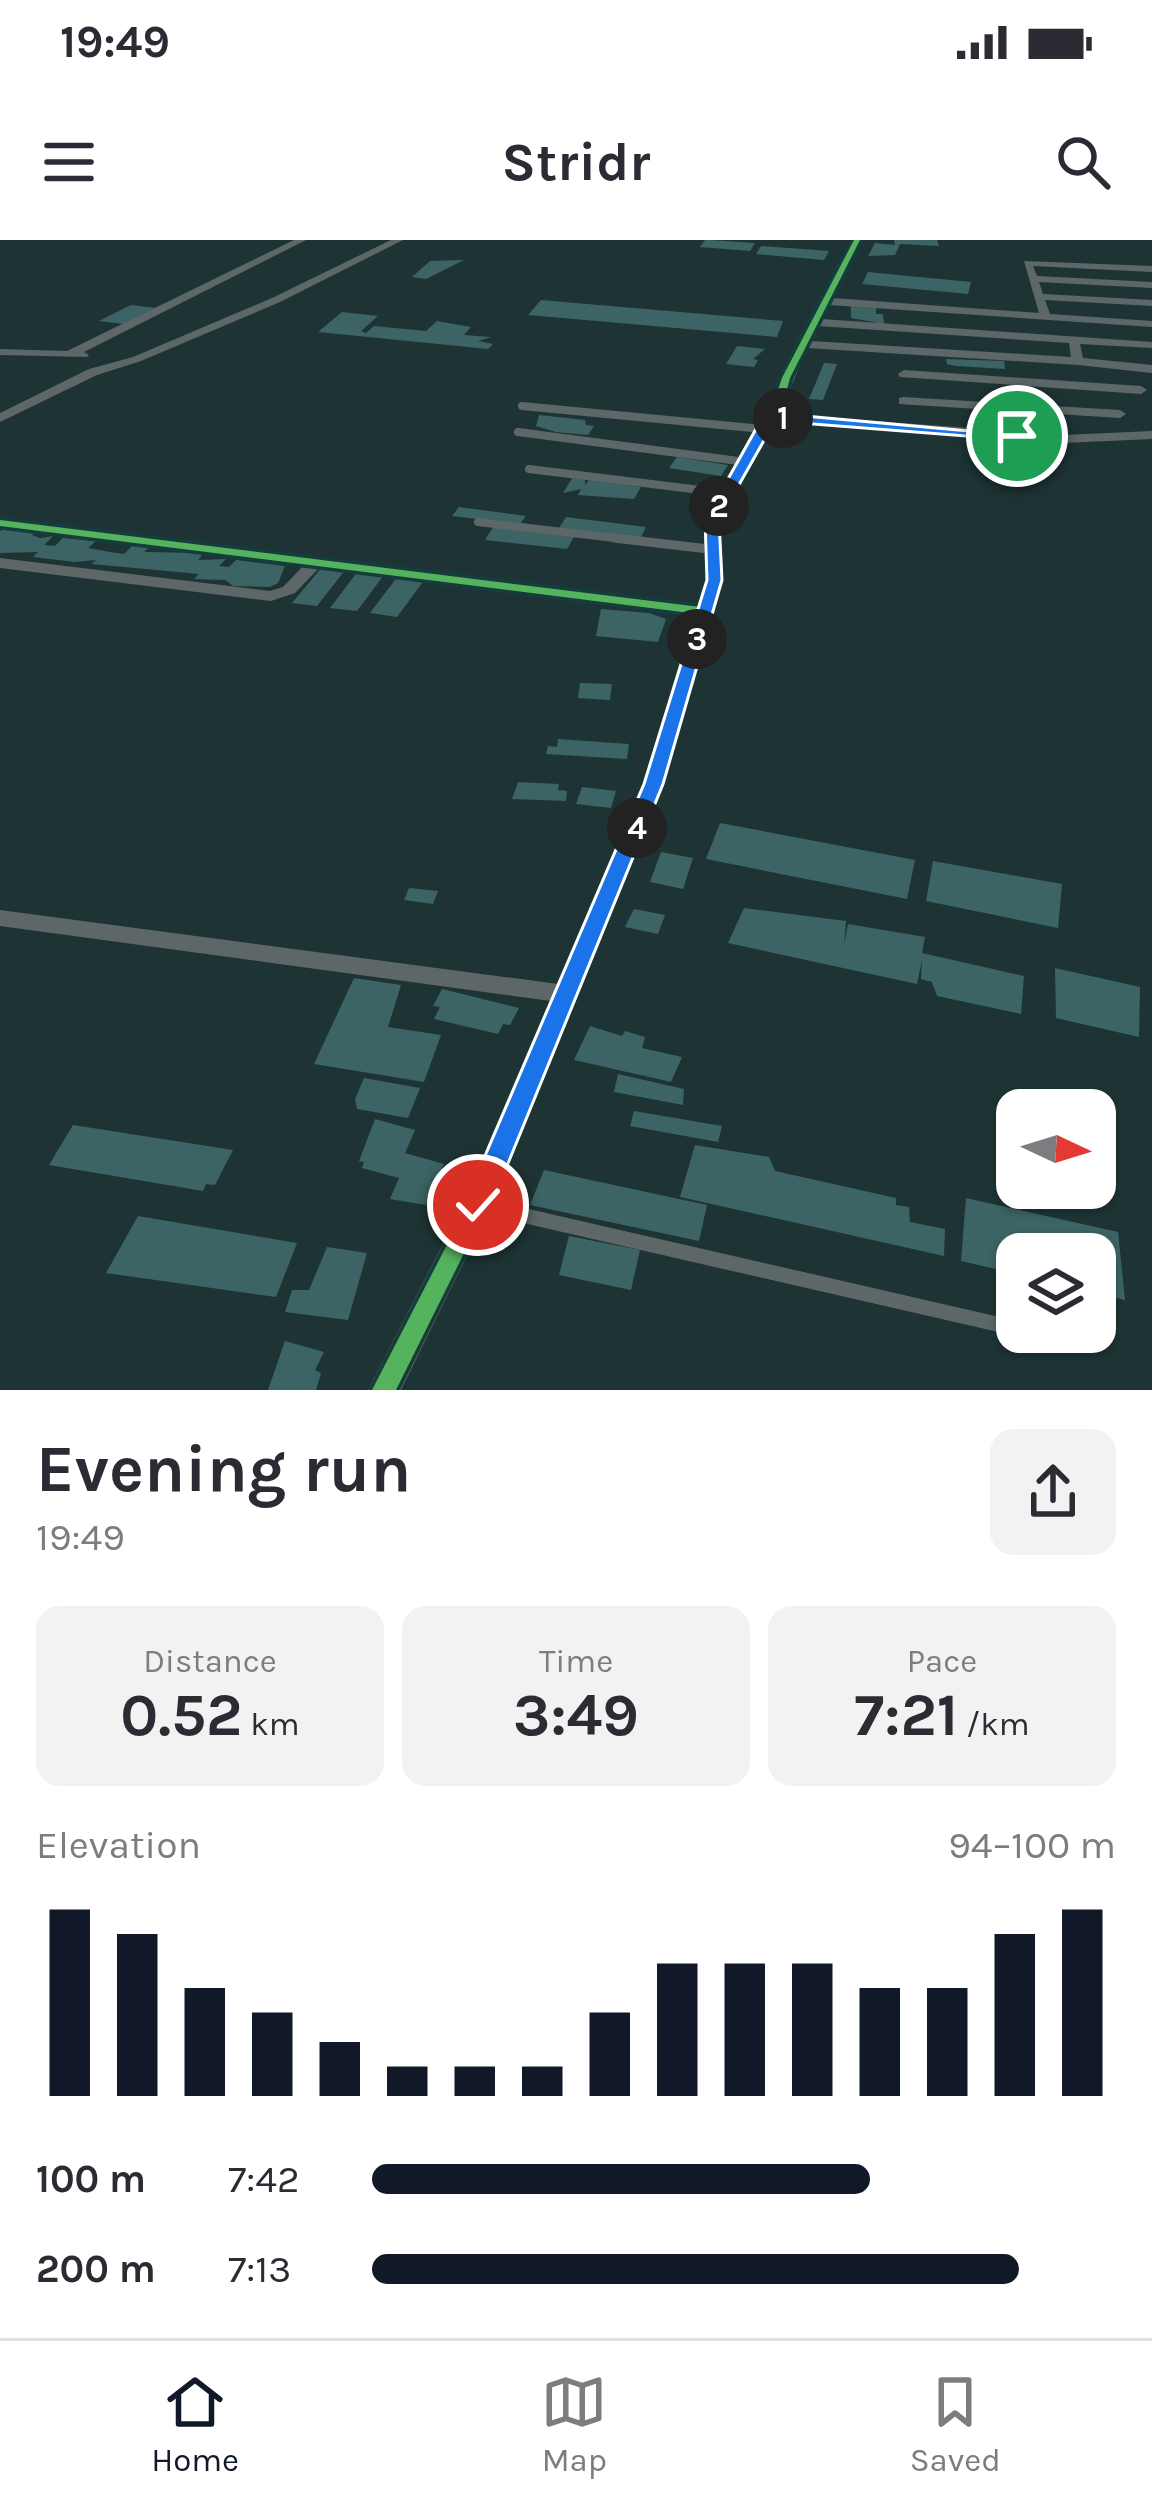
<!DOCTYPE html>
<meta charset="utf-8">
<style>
:root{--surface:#fff;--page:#f2f2f3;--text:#2b2b33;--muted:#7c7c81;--line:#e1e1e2;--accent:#111827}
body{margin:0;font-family:Karla,sans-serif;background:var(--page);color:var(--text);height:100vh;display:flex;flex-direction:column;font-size:45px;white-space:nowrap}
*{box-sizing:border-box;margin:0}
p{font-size:39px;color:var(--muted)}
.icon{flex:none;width:66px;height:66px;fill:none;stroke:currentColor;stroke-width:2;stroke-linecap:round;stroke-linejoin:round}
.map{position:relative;height:1150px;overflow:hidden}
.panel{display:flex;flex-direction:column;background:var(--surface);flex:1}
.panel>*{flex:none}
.needle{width:78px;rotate:94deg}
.controls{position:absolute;left:996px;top:849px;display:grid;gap:24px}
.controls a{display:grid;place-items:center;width:120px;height:120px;border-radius:24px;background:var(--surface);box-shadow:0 3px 9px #0004;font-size:60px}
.pin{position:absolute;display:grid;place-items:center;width:102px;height:102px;color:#fff;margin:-51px;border:6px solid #fff;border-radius:50%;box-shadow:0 3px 12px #0007}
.km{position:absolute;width:60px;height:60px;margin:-30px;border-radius:50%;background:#222;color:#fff;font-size:33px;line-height:60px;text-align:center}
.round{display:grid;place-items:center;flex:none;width:126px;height:126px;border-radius:24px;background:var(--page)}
.summary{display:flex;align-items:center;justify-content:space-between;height:204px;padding:0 36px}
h1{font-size:66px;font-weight:700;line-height:90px}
.metrics{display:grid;grid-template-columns:repeat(3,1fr);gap:18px;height:204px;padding:12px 36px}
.metrics div{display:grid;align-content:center;border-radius:24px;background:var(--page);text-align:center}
.metrics b{font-size:60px;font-weight:700}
.metrics small{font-size:33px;font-weight:400}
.metrics p{font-size:33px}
.chart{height:336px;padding:24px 36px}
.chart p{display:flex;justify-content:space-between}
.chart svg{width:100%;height:216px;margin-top:12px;stroke:var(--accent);stroke-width:6}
ul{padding:0 36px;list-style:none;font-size:39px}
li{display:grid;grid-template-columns:192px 144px 1fr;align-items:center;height:90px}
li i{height:30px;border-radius:15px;background:var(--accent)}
.status{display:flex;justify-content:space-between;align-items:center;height:84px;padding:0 60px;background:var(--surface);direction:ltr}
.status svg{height:33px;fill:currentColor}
header{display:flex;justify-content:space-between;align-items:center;height:156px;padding:0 36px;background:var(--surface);font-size:54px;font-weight:700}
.dock{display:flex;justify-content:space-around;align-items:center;height:168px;border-top:3px solid var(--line);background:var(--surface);font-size:33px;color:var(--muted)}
.dock a{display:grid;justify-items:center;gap:6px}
.dock .current{color:var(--accent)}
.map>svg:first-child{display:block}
.building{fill:#3c6464}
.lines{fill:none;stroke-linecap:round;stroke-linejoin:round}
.service-far2{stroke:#5e6767;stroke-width:8}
.service-far1{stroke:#5e6767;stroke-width:9}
.service{stroke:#5e6767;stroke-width:15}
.minor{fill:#5e6767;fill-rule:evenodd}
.cycleway-casing{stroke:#153d3d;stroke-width:7}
.cycleway{fill:#56b35d;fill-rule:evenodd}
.route{fill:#1a73e8;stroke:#fff;stroke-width:3}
</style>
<div class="status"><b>19:49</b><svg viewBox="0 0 49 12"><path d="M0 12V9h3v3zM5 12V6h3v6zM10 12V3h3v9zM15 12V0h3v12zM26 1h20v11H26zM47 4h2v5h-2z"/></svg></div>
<header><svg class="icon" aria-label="menu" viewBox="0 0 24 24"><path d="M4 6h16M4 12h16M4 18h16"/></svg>Stridr<svg class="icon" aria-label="search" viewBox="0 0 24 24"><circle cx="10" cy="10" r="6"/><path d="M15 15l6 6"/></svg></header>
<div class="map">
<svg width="1152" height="1150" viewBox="0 0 1152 1150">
<rect width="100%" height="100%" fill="#1e3434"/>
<!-- building -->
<path class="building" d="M705 0H710L755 3 750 11 700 7Z
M894 0H937L939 6 900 4 895 15 868 16 875 3 895 5Z
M761 6 829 11 824 20 756 14Z
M464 20 426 39 412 37 430 21Z
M868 32 971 42 968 54 862 44Z
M541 60 783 81 777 97 528 75Z
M131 65 156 68 124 84 99 81Z
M851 66 876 68V74H883L884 84 851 78Z
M342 72 378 76 361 91 366 93 374 86 426 91 437 81 471 87 464 95 491 97 478 101 493 104 488 109 318 92Z
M737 106 765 109 753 119 758 120 754 127 726 124Z
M946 119 1004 121 1005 129 956 126 947 124Z
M824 123 837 124 823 160 809 159Z
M539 175 585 180 586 185 594 186 588 195 556 192 536 186Z
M677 217 728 225 721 236 669 228Z
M573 237 585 239V245L589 240 641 247 634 259 578 255 581 249 563 253Z
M459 267 526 276 520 284 452 276Z
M566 277 646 287 640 299 559 288Z
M493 287 574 297 567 309 485 300Z
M7 288 36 292 32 295 40 298 53 296 44 305 55 306 63 298 96 301 88 308 110 312 124 314 132 306 148 308 144 312 204 313 198 320 226 319 219 326 229 327 236 320 285 326 278 343 270 347 233 346 225 340 194 339 199 334 92 324 96 320 75 322 33 317 38 312 0 313V291Z
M322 327 346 329 317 366 292 363Z
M358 331 384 335 357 371 330 368Z
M398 336 425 339 397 377 370 373Z
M601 369 649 373 666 379 658 402 596 396Z
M580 443 612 444 610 460 578 458Z
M558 499 629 504 627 519 546 514 548 506 557 507Z
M518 542 559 544 558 550 567 551 566 561 512 559Z
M582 547 616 551 611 568 576 564Z
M720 583 915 620 907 659 706 619Z
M661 612 693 618 683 649 650 642Z
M933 621 1062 644 1058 688 926 661Z
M409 648 438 651 433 664 404 660Z
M744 668 846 681 844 705 848 684 925 697 922 713 1024 736 1021 774 937 756 932 742 921 739 922 720 917 744 728 703Z
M634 669 665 675 658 694 625 687Z
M1055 728 1140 747 1139 797 1056 778Z
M354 738 401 745 388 787 441 795 424 842 314 824Z
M442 749 519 768 510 785 503 784 498 794 434 779 440 767 433 766Z
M590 786 622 796 625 791 645 797 642 808 682 817 671 842 574 820Z
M618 834 684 849 683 865 614 852Z
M364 838 420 848 408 878 357 869 355 859Z
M634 871 722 886 718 902 630 886Z
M375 879 415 890 405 913 444 924 426 965 390 959 399 938 362 928 364 922 359 921Z
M73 885 233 910 215 945 206 944 203 951 49 925Z
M695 905 769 917 775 931 896 958V965L909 967 910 982 945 989 944 1016 680 957Z
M544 930 707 965 699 1001 530 965Z
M966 958 1118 992 1125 1060 1095 1053V1014H1017V1034L961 1021Z
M138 976 297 1003 276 1057 106 1033Z
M569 996 640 1010 631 1050 559 1035Z
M327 1007 367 1013 348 1080 285 1072 292 1050H309Z
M285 1101 324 1112 315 1130 321 1133 316 1150H268Z"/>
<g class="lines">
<!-- service-far2 -->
<path class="service-far2" d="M522 166 763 189
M518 192 746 222
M529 229 725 253
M478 282 640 301"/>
<!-- service-far1 -->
<path class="service-far1" d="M614 298 717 310"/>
<!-- service -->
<path class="service" d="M478 965 1001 1085"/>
<!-- minor -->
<path class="minor" d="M294 0H306L84 112 89 115 87 117 0 115V109L67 111Z
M391 0H403L280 62 141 121 97 135 0 182V173L89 129 133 117 272 58Z
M852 0H862L832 58 1039 73 1024 21 1152 26V32L1033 26 1037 36 1152 42V48L1039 42 1043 54 1152 60V66L1045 60 1050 74 1152 81V87L829 65 822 79 1152 102V108L1080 104 1083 118 1152 125V133L1078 125 807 108 780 174 1064 195 1152 191V199L1064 203 776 181 720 281 722 340 664 544 492 965 401 1150H368L465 961 551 761 0 686V670L558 744 644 544 695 375 319 328 295 353 271 361 0 328V318L270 351 283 347 303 326 0 288V278L698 365 706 340 704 281 771 168 796 104ZM818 86 1069 103 1071 117 811 101Z
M904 130 1141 146 1147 150 1141 154 900 137 898 134Z
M903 157 1120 170 1126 174 1120 178 899 164V158Z"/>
<defs>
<path id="cycleway" d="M854 0H860L790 138 782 168 717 281 720 340 661 544 488 965 396 1150H372L469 962 647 544 698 374 0 286V280L700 367 708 340 707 281 772 168 782 138Z"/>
</defs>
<!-- cycleway casing -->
<use href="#cycleway" class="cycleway-casing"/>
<!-- cycleway -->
<use href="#cycleway" class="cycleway"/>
</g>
<!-- route -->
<path class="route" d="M772 173 1023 196 1017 200 775 181 719 280 722 340 663 544 491 965 487 974H468L464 965 644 544 707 340 705 280 756 189Z"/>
</svg>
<div class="controls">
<a><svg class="needle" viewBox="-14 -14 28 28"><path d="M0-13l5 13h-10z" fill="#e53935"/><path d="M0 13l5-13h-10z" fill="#7c7c81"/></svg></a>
<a><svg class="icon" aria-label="layers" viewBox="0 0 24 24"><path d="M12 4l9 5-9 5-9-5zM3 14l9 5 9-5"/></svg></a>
</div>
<div class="pin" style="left:1017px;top:196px;background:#1e9e55"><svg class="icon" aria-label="arrive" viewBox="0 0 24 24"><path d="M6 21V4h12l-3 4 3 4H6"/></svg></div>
<div class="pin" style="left:478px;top:965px;background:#d93025"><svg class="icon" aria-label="check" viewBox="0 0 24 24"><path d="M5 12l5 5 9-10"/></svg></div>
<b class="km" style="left:783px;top:178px">1</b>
<b class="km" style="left:719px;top:266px">2</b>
<b class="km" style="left:697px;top:399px">3</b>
<b class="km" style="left:637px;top:588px">4</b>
</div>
<section class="panel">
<div class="summary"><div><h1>Evening run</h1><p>19:49</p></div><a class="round"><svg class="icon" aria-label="share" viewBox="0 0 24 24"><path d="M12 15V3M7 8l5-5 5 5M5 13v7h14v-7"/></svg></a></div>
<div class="metrics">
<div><p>Distance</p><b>0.52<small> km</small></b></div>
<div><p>Time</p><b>3:49</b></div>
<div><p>Pace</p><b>7:21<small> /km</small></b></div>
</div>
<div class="chart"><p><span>Elevation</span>94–100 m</p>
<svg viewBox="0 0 160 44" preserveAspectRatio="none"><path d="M5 44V6M15 44V11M25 44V22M35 44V27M45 44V33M55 44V38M65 44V38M75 44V38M85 44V27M95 44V17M105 44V17M115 44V17M125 44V22M135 44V22M145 44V11M155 44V6"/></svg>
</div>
<ul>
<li><b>100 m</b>7:42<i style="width:67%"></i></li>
<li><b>200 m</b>7:13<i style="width:87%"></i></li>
</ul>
</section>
<nav class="dock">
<a class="current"><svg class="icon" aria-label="home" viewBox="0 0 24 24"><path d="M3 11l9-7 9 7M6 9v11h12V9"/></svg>Home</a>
<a><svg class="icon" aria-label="map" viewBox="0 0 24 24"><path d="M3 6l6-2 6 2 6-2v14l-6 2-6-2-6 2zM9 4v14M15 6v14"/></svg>Map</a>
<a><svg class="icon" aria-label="saved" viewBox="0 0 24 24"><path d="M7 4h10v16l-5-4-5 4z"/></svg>Saved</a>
</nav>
